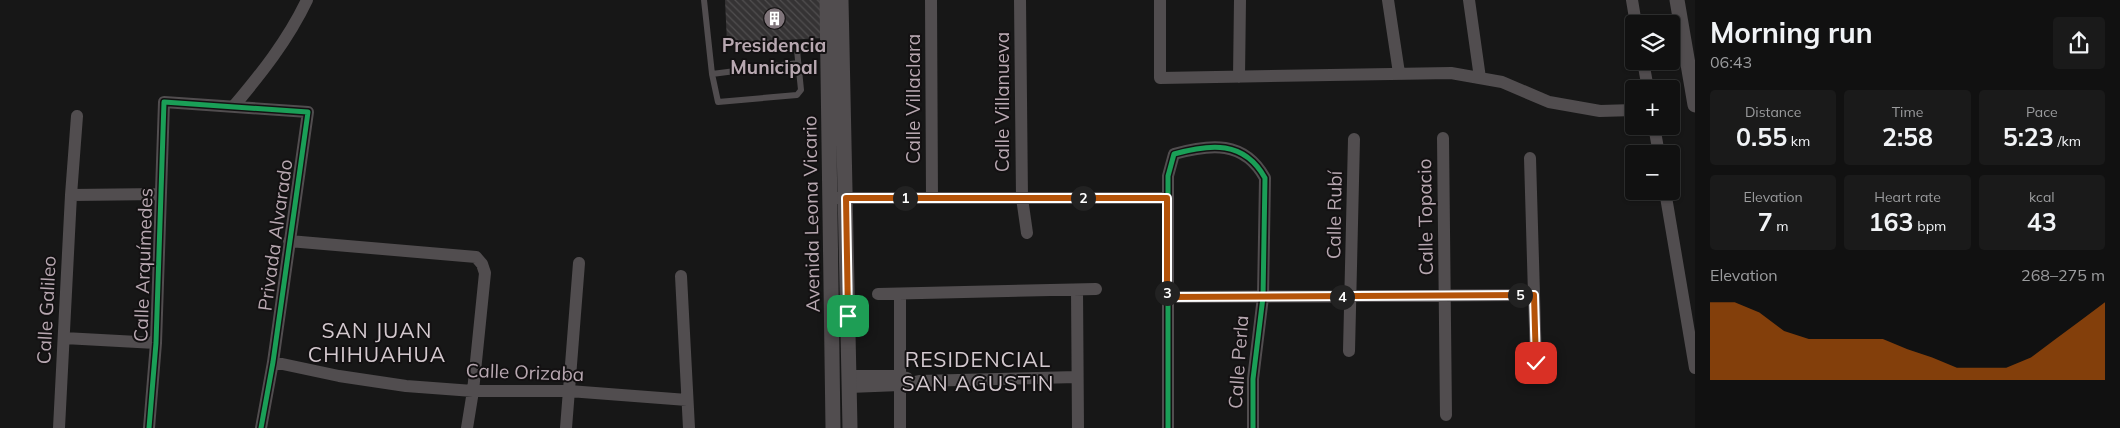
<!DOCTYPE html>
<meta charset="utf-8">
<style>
:root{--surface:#111;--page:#1a1a1a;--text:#f1f3f6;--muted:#9c9d9f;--line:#303131;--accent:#b45309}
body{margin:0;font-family:Mulish,sans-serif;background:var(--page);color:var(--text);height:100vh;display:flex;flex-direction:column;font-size:19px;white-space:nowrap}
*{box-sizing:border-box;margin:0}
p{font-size:16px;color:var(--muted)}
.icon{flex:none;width:28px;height:28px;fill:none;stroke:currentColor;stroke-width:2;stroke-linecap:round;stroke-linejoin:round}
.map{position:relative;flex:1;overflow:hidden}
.panel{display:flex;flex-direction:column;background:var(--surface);width:425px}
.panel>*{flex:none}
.tools{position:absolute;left:1625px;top:15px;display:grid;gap:10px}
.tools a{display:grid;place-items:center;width:55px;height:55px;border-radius:5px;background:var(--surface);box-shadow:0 1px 4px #0004,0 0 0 1px var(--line);font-size:25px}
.pin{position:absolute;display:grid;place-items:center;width:42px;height:42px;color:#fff;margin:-21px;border-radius:10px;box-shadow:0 2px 8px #0006}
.km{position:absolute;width:25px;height:25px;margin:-12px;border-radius:50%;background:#222;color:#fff;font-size:14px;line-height:25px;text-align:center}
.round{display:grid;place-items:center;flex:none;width:52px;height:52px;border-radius:5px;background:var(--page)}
.overview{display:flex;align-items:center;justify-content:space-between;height:85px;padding:0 15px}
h1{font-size:28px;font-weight:700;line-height:38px}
.figures{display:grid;grid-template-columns:repeat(3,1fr);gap:8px;height:85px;padding:5px 15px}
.figures div{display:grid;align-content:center;border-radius:5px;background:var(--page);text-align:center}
.figures b{font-size:25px;font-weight:700}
.figures small{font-size:14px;font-weight:400}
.figures p{font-size:14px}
.chart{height:140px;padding:10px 15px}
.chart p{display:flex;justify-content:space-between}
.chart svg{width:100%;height:90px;margin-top:5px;fill:var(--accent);opacity:.7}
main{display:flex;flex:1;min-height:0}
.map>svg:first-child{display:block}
.building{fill:url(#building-back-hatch)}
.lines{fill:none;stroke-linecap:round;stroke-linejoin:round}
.service{stroke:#514d4f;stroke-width:6}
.minor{stroke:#514d4f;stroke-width:12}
.tertiary{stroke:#514d4f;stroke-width:15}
.cycleway-casing{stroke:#131112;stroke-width:8}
.cycleway{stroke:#1a9f57;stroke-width:5}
.route-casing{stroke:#fff;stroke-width:10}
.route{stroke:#b45309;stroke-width:6}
.labels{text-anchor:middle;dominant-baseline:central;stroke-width:4;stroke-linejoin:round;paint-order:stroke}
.poi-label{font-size:19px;font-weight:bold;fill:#b8a8b1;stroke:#131112}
.street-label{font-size:19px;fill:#b8a8b1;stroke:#131112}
.quarter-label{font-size:21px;letter-spacing:1px;fill:#d4c9cf;stroke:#131112}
</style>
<main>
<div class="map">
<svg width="1695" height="428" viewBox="0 0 1695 428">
<defs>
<pattern id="building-back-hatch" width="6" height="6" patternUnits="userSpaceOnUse" patternTransform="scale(1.25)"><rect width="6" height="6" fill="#353334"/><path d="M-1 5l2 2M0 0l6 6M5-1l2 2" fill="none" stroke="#504e4f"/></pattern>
</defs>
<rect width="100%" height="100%" fill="#171717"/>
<!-- building -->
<path class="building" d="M725 0H820L823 38 727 43Z"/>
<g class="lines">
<!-- service -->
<path class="service" d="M704 0 712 74 718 102 797 95 801 90 797 50 802 47 828 46
M712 74 798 63"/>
<!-- minor -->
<path class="minor" d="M931 0 932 198
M1020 0 1022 198 1027 233
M1160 0V78L1451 73 1502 82 1549 102 1600 111 1634 110
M1388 0 1399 73
M1469 0 1480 78
M1632 0 1636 24
M1643 61 1648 89
M1239 77 1240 0
M233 107C261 74 288 40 307 0
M1654 126 1659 154
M1443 138 1446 415
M1530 158 1536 363
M1665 191 1695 368
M71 195 161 194
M836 198H1167
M289 241 476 257 482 264 485 273 473 391 467 428
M681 276 689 428
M1077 290 1078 428
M878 294 1096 289
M900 294V428
M1167 297 1534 295
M64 338 156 343
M1349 351 1354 139
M273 362 339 376 406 386 473 391H569L687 400
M849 376H900L907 378
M849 387 900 385 919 381 1077 377
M59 428 71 195 77 116
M149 428 156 343 164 102 308 112 273 362 261 428
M566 428 579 263
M1168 428V176L1174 154C1210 144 1244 140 1265 178L1263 297 1253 379V428"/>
<!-- tertiary -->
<path class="tertiary" d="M827 0 833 428
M841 0 850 428
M1677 0 1695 105"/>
<defs>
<path id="cycleway" d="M149 428 156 343 164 102 308 112 273 362 261 428
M1168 428V176L1174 154C1210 144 1244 140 1265 178L1263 297 1253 379V428"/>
</defs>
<!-- cycleway casing -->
<use href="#cycleway" class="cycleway-casing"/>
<!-- cycleway -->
<use href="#cycleway" class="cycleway"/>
</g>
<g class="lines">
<defs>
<path id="route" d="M848 316 846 198H1167V297L1534 295 1536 363"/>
</defs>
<!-- route casing -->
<use href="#route" class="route-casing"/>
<!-- route -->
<use href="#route" class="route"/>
</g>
<!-- icons -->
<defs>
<symbol id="building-disc" viewBox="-11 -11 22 22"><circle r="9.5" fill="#80757b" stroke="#131112"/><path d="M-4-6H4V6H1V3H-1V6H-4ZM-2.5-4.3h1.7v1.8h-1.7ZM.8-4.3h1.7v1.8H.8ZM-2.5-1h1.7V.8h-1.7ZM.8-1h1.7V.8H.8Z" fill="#fff"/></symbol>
</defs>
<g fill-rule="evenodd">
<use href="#building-disc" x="762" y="6" width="25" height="25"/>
</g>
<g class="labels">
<!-- poi labels -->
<g class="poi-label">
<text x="774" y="45">Presidencia<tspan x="774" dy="22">Municipal</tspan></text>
</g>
<!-- street labels -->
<g class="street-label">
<text transform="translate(913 99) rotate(-90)">Calle Villaclara</text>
<text transform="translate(1002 102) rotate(-90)">Calle Villanueva</text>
<text transform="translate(811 214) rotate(-91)">Avenida Leona Vicario</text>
<text transform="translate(1334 215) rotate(-89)">Calle Rubí</text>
<text transform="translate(1425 217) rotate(-91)">Calle Topacio</text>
<text transform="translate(275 235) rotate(-82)">Privada Alvarado</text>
<text transform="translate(143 265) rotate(-88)">Calle Arquímedes</text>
<text transform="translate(46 310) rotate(-87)">Calle Galileo</text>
<text transform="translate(1238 362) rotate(-86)">Calle Perla</text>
<text transform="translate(525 372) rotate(2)">Calle Orizaba</text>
</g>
<!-- quarter labels -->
<g class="quarter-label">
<text x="377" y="330">SAN JUAN<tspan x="377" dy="24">CHIHUAHUA</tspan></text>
<text x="978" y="359">RESIDENCIAL<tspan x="978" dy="24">SAN AGUSTIN</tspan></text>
</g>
</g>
</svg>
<div class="tools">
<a><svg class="icon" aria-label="layers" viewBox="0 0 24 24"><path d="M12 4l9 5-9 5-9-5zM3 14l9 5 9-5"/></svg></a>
<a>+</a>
<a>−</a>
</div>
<div class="pin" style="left:848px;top:316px;background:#1e9e55"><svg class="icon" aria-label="arrive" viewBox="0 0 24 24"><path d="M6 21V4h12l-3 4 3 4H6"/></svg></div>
<div class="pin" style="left:1536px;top:363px;background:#d93025"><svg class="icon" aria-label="check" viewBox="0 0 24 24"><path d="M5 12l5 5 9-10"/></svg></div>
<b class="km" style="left:905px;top:198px">1</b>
<b class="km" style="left:1083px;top:198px">2</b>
<b class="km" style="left:1167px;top:293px">3</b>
<b class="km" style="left:1342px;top:297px">4</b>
<b class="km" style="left:1520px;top:295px">5</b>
</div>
<section class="panel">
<div class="overview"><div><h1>Morning run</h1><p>06:43</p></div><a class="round"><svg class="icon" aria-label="share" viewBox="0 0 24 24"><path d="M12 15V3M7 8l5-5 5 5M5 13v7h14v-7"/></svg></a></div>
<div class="figures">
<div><p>Distance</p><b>0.55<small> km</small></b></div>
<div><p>Time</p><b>2:58</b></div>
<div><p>Pace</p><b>5:23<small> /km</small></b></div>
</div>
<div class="figures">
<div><p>Elevation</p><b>7<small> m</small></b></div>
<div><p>Heart rate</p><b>163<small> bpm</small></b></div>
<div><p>kcal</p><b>43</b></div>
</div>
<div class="chart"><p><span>Elevation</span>268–275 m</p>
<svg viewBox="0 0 160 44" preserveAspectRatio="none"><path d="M0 44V6L10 6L20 11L30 20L40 24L50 24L60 24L70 24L80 29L90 33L100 38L110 38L120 38L130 33L140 24L150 15L160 6V44z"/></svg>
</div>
</section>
</main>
